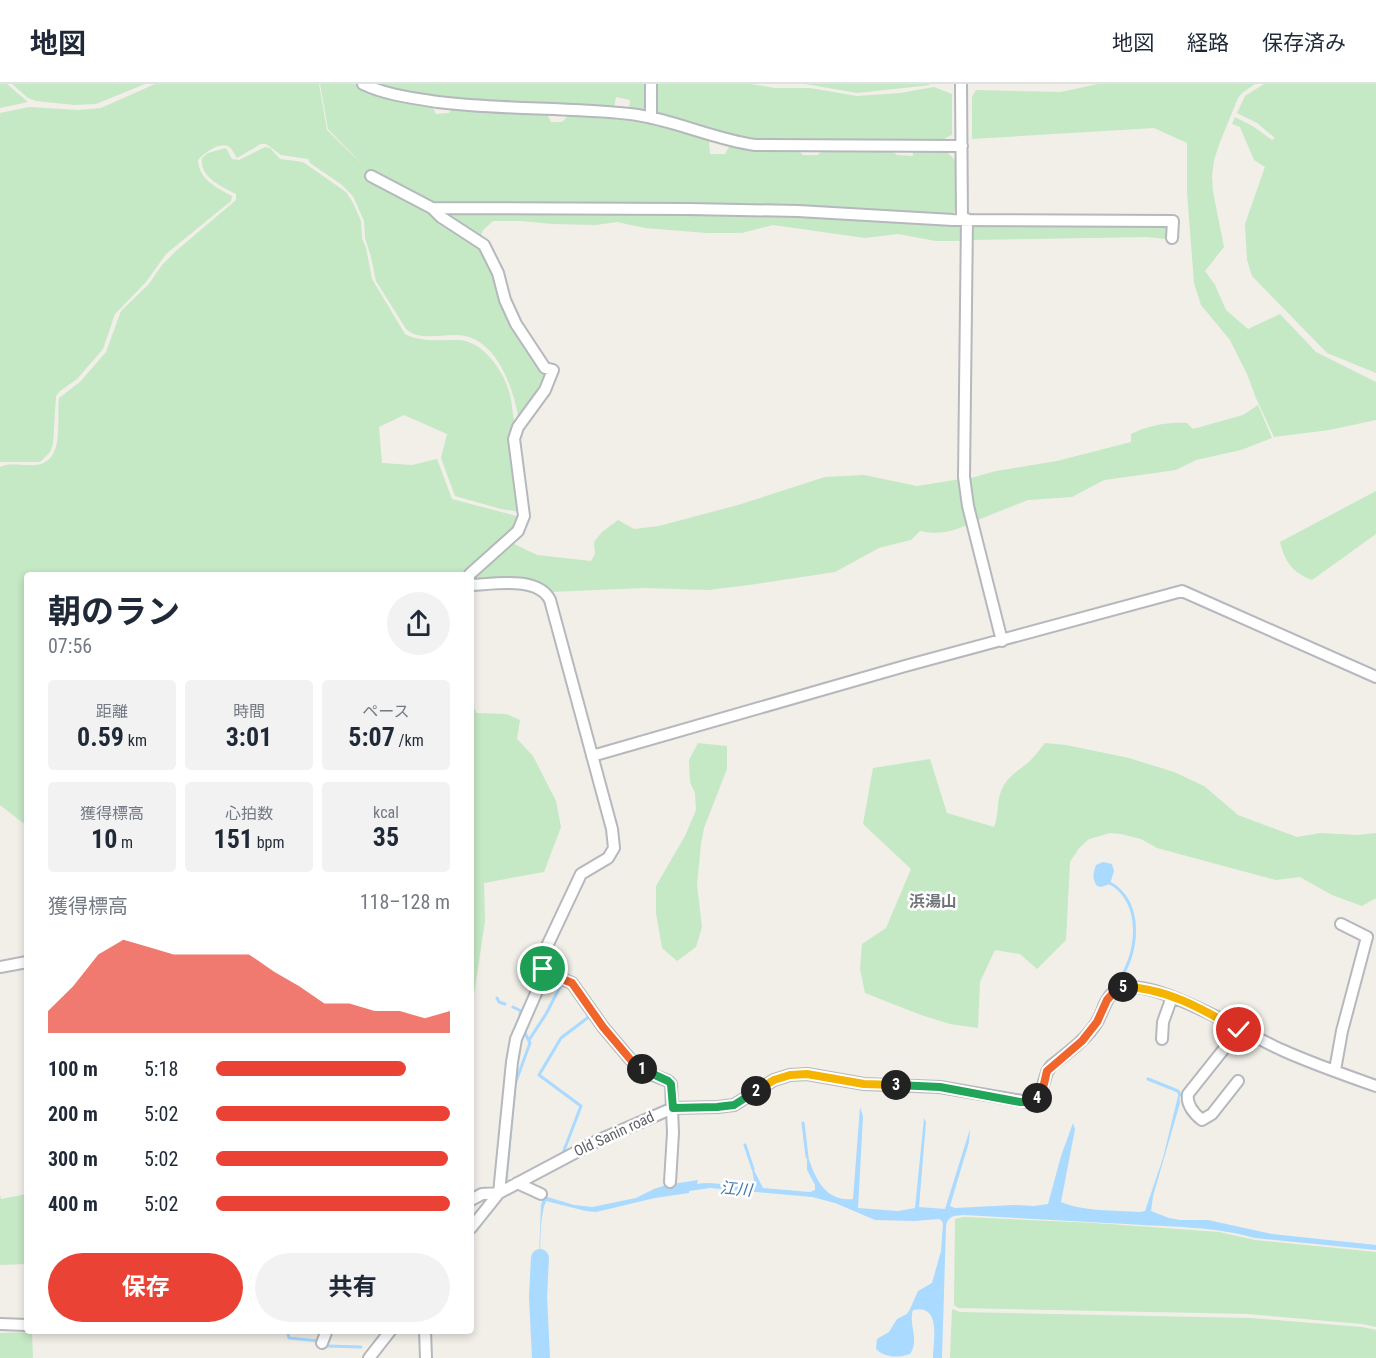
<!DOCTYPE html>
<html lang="ja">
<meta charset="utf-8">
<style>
:root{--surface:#fff;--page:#f2f2f3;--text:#1f2937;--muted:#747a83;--line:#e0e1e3;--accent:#ea4335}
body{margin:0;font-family:"Roboto Condensed","Noto Sans JP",sans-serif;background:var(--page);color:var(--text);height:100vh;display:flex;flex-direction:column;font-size:22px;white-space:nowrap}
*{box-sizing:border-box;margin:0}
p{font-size:20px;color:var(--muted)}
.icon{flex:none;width:33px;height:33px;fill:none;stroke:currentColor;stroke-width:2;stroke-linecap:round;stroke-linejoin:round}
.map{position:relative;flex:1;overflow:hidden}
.details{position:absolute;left:24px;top:488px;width:450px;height:762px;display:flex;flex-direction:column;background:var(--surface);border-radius:6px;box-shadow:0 3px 9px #0003}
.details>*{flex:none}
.pin{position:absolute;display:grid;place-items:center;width:51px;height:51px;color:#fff;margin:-26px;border:3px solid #fff;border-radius:50%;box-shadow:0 2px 6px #0007}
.km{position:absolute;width:30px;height:30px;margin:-15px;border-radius:50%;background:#222;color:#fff;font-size:16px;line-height:30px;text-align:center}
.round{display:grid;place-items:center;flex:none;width:63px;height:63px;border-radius:32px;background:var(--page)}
.summary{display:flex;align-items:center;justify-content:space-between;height:102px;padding:0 24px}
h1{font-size:33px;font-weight:700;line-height:45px}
.stats{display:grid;grid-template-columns:repeat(3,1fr);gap:9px;height:102px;padding:6px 24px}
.stats div{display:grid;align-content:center;border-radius:6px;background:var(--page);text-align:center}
.stats b{font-size:26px;font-weight:700}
.stats small{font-size:16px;font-weight:400}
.stats p{font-size:16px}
.chart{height:168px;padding:12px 24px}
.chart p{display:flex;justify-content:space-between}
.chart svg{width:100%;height:108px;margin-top:6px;fill:var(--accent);opacity:.7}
.action{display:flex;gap:12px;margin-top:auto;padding:12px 24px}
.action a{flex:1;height:69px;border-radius:36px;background:var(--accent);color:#fff;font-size:24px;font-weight:700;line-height:69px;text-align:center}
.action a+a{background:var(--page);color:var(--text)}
ul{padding:0 24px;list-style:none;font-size:20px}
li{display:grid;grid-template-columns:96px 72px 1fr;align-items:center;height:45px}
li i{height:15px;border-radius:8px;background:var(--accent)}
header{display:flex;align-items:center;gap:36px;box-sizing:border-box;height:84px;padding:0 30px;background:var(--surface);border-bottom:2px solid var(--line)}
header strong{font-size:28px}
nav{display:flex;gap:33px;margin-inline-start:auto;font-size:21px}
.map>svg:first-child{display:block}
.green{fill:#c5e8c5}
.water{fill:#aadaff}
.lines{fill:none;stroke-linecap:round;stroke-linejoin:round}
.stream{stroke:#aadaff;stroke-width:3}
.river{stroke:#aadaff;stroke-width:18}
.street-casing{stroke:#b5b8bc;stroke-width:14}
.street{stroke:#fff;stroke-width:10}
.split-1-casing{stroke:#fff;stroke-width:12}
.split-2-casing{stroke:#fff;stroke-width:12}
.split-3-casing{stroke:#fff;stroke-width:12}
.split-4-casing{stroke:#fff;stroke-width:12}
.split-5-casing{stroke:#fff;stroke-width:12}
.split-6-casing{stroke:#fff;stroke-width:12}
.split-1{stroke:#f0652b;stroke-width:8}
.split-2{stroke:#22a559;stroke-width:8}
.split-3{stroke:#f5b400;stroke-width:8}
.split-4{stroke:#22a559;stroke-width:8}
.split-5{stroke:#f0652b;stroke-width:8}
.split-6{stroke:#f5b400;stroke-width:8}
.labels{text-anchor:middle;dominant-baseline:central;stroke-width:5;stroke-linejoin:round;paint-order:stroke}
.street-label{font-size:15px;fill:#5f6368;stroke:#fff}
.neighbourhood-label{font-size:16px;font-weight:bold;fill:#70757a;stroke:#fff}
.water-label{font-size:16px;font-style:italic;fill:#4174aa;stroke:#fff}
</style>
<header>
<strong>地図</strong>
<nav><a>地図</a><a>経路</a><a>保存済み</a></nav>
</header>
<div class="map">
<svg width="1376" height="1274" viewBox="0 0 1376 1274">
<rect width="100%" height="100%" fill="#f1efe8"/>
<!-- green -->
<path class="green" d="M0 0H7L28 18 0 24Z
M12 0H145L96 20 75 21 36 17 28 14Z
M155 0H319L327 46 366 84 328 45 320 0H358L376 10 391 16 432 21 436 30 449 29 452 25 544 30 548 32 551 38H562L569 31C618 34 663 40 709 57L710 70H725L729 63 798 66 803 71H818L822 66H891L897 71 913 72V68L946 67 957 78 955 127 953 131 437 120 372 89 366 90 418 121 483 166 545 292 546 300 519 338C515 309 499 259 465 252 446 248 422 259 406 245L376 197 371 173 365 154 364 137 353 112 342 101 310 79 308 75 281 71 266 60H261L237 74C234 70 232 64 228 62 218 58 204 69 198 76 199 96 216 103 232 112L231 117 166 170 146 198 115 230 103 265 77 295 60 307 56 312 53 360 50 368 40 378H0V29L29 23 79 26 101 24Z
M375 0H647L646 28 629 25 630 16 616 13 614 24 477 17 391 6Z
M654 0H751L775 4H810L857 12 900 9 934 3 952 10V51L945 54V57H765L728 52 654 29Z
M805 0H928L931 1 857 9Z
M1098 0H1255L1242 9 1238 14 1220 58 1214 76 1212 92 1213 108 1224 163 1205 187 1215 201 1226 226 1248 245 1280 230 1316 268 1376 298V336L1329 346 1274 353 1256 314 1247 290 1230 256 1201 221 1194 199 1187 108V59L1154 44 972 55V13L976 6 1061 8Z
M1264 0H1376V289L1327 269 1252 192 1247 176 1245 140 1265 83 1254 76 1240 43 1232 40 1235 33 1254 43 1272 56 1275 54 1257 39 1237 29 1245 12Z
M265 63 270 64 280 75 303 78 346 108 353 119 361 137 362 154 366 164 372 195 405 250C419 258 440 256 455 256 482 254 505 288 510 311 513 322 512 333 516 343L520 428 501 425 455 412 441 374 447 350 404 331 379 343 382 379 412 381 437 375 452 415 520 433 516 443 463 490H27V742L0 721V383C8 379 19 381 28 381 67 384 56 339 59 314L80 298 106 268 121 227 149 200 162 181 176 167 236 116V110C222 103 199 93 202 74L208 69 226 64 232 75 239 76Z
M439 128 813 131 962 141 963 157H936L898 150 865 154 773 141 742 149H706L645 144 617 138 596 141 552 140 521 137H493L483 146 480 154Z
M971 137 1170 142 1166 155 1147 153 970 156Z
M1258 321 1272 354 1241 366 1196 376 1176 386 1104 396 1072 413 1028 416 975 437 967 395 996 387 1057 377 1131 358V350C1150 341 1167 338 1187 339L1193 345 1243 331Z
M864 391 917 402 961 395 969 440C952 448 938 451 920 447L911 456 879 464 835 488 749 501 708 506 645 504 550 508 471 499V493L510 458 537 471 591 477 595 470 594 458 602 448 618 436 634 445 659 442 738 421 825 393Z
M1376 407V450L1312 496C1292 488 1285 478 1280 458Z
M471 620 477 629 506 630 520 636 517 655 533 672 556 717 561 743 544 788 484 799 485 837 471 931Z
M698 659 727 662V685L704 744 701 760 697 801 702 843 696 863 677 877 662 864 656 829V802L685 752 696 726 695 709 690 698 689 676Z
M1045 659 1066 661 1129 674 1174 688 1204 702 1238 731 1297 753 1321 749 1357 751 1376 749V814L1362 822 1332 811 1300 793 1276 796 1157 764 1141 755 1121 750 1110 749 1089 755 1079 764 1070 778 1066 856 1037 885 1020 870 995 866 980 898 978 944 950 940 921 931 865 909 860 885 862 860 886 844 911 785 863 740 873 684 930 675 947 729 994 743C1000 729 995 717 1004 701 1011 690 1021 685 1029 678 1035 672 1040 665 1045 659Z
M27 1110V1180L0 1181V1111L1 1115Z
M964 1133 1095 1139 1219 1148 1255 1156 1376 1168V1243L1362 1240 1248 1230 958 1224 954 1221 955 1135Z
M952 1225 960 1228 1250 1234 1362 1243 1376 1246V1274H950Z
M32 1248 33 1274H0V1249Z"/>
<!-- water -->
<path class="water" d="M1103 778 1112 780 1114 787 1110 800 1101 803 1097 802C1092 795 1093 789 1096 781Z
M1179 1008 1180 1019 1153 1112 1151 1127 1169 1134 1180 1136H1208L1272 1150 1376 1161V1166L1255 1154C1213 1142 1169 1143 1126 1140 1072 1137 1018 1134 964 1131 955 1132 948 1131 946 1142L942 1274H933C933 1257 942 1220 913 1226 908 1241 920 1256 910 1270 899 1274 885 1274 876 1265L877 1255 889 1248 897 1235 907 1230 910 1225 918 1207 932 1199 941 1167 943 1140 942 1137 939 1135 914 1137 875 1136 835 1119 812 1113 710 1104 689 1107V1109L655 1114 596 1128 586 1127 546 1117C538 1135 541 1177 540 1198H538L541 1121 544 1112 574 1121 592 1123 636 1114 654 1105 666 1101 698 1096 697 1100C715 1096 740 1106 755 1102L751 1080 763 1104 810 1108 815 1106V1101L807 1086V1069C814 1092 824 1118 853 1115L860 1023 863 1032 858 1124 898 1127 915 1124 924 1034 926 1038 919 1123 945 1125 970 1045 969 1058 950 1122 955 1124 1014 1121 1034 1122 1048 1120 1061 1072 1073 1039 1075 1045 1061 1118C1085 1128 1114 1126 1140 1128L1145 1127 1163 1074Z"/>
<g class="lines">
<!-- stream -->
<path class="stream" d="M1108 798C1145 816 1139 873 1116 900
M497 914 499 918 505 920
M513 923 521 927 519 935
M529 956 546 930 561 901
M1148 995 1178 1007 1180 1011
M803 1039 807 1073
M745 1061 753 1085
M563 1069 581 1022 539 991 561 954 590 932
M506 1097 515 1000 530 959 524 947
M287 1246 289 1254 319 1257
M325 1262 361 1263"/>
<!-- river -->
<path class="river" d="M540 1174 538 1213 541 1274"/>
<defs>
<path id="street" d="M363 0C386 11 413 14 438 18 502 26 566 23 630 30 673 35 712 55 755 61L962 62
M961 0 962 136
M651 34V0
M371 92 432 124 441 133 484 161 498 189 505 216 516 240 545 284 553 286 545 306 518 343 514 355 524 432 518 447 470 490
M432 124 689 125 798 127 953 136 1173 137 1172 154
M967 135 964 393 968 422 1002 557
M471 501C495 500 538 492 550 516L612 745 614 764 608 774 581 790 539 879 543 885 544 891 516 955 512 978 499 1109 482 1110 471 1116
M592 672 905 582 1182 507 1376 593
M0 883 27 878
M543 887 572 899 603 943 630 975 648 989 668 997 671 1000 673 1049 670 1098
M1162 955 1163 938 1172 913
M1335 986 1342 947 1367 853 1341 840
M1238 997 1212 1030 1202 1036C1194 1030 1186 1020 1188 1010L1239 946
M517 1099 541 1110
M471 1144 499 1109 597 1057 673 1024 718 1023 734 1021 774 996 790 991 807 990 864 1000 940 1003 1028 1018 1035 1016 1040 1011 1047 988 1051 982C1067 969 1086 956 1097 938 1103 928 1105 914 1115 907 1144 886 1251 953 1282 966 1313 980 1345 991 1376 1002
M0 1240 27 1241
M425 1246 426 1274
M322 1259 327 1246
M369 1274 391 1246"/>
</defs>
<!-- street casing -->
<use href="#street" class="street-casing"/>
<!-- street -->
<use href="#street" class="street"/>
</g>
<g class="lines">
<defs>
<path id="split-1" d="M543 885V887L572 899 603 943 630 975 642 985"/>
<path id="split-2" d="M642 985 668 997 671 1000 673 1024 717 1023 734 1021 756 1007"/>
<path id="split-3" d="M756 1007 774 996 790 991 807 990 864 1000 896 1001"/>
<path id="split-4" d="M896 1001 940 1003 1020 1018H1028L1037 1014"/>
<path id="split-5" d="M1037 1014 1043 1004 1047 987 1082 957 1097 938 1107 916 1114 908 1123 903"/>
<path id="split-6" d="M1123 903C1165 903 1204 926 1239 946"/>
</defs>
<!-- split-1 casing -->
<use href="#split-1" class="split-1-casing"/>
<!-- split-2 casing -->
<use href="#split-2" class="split-2-casing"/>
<!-- split-3 casing -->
<use href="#split-3" class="split-3-casing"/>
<!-- split-4 casing -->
<use href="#split-4" class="split-4-casing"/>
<!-- split-5 casing -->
<use href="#split-5" class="split-5-casing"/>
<!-- split-6 casing -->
<use href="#split-6" class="split-6-casing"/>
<!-- split-1 -->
<use href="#split-1" class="split-1"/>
<!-- split-2 -->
<use href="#split-2" class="split-2"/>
<!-- split-3 -->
<use href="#split-3" class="split-3"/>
<!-- split-4 -->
<use href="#split-4" class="split-4"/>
<!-- split-5 -->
<use href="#split-5" class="split-5"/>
<!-- split-6 -->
<use href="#split-6" class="split-6"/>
</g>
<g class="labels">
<!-- street labels -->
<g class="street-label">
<text transform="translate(614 1050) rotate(-25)">Old Sanin road</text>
</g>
<!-- neighbourhood labels -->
<g class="neighbourhood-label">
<text x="933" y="817">浜湯山</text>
</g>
<!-- water labels -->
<g class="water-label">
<text transform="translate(736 1105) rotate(5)">江川</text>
</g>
</g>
</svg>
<div class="pin" style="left:543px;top:885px;background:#1e9e55"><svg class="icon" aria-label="arrive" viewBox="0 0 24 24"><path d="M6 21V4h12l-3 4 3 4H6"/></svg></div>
<div class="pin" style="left:1239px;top:946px;background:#d93025"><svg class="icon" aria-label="check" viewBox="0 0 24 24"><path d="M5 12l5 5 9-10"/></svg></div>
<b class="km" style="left:642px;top:985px">1</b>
<b class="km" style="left:756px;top:1007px">2</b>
<b class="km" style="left:896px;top:1001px">3</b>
<b class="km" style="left:1037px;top:1014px">4</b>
<b class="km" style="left:1123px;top:903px">5</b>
<section class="details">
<div class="summary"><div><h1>朝のラン</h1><p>07:56</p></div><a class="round"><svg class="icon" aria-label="share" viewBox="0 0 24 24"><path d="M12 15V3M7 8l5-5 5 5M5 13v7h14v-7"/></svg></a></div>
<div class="stats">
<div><p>距離</p><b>0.59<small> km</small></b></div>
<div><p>時間</p><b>3:01</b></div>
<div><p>ペース</p><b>5:07<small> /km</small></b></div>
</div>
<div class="stats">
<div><p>獲得標高</p><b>10<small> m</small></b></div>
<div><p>心拍数</p><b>151<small> bpm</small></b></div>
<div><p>kcal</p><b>35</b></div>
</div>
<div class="chart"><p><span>獲得標高</span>118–128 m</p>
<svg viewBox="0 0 160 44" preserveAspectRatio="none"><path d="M0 44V35L10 25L20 12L30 6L40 9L50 12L60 12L70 12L80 12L90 19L100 25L110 32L120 32L130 35L140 35L150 38L160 35V44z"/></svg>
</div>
<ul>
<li><b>100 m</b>5:18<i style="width:81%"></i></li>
<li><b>200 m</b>5:02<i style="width:100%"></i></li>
<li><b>300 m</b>5:02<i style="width:99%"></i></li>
<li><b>400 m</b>5:02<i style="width:100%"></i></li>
</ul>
<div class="action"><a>保存</a><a>共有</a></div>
</section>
</div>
